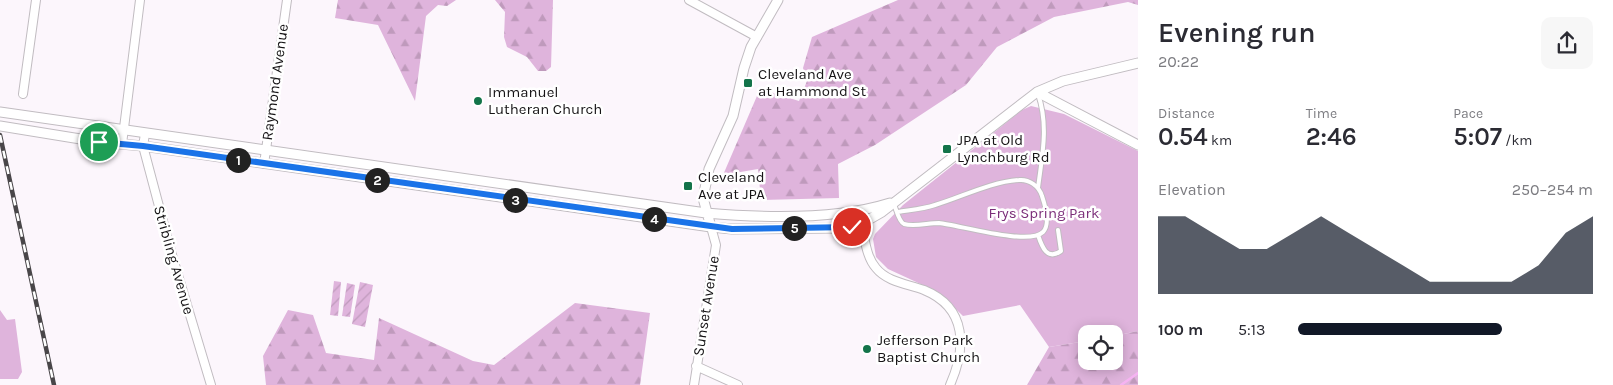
<!DOCTYPE html>
<meta charset="utf-8">
<style>
:root{--surface:#fff;--page:#f7f7f7;--text:#2b2b33;--muted:#7c7c81;--accent:#111827}
body{margin:0;font-family:Karla,sans-serif;background:var(--page);color:var(--text);height:100vh;display:flex;flex-direction:column;font-size:19px;white-space:nowrap}
*{box-sizing:border-box;margin:0}
p{font-size:16px;color:var(--muted)}
.icon{flex:none;width:28px;height:28px;fill:none;stroke:currentColor;stroke-width:2;stroke-linecap:round;stroke-linejoin:round}
.map{position:relative;flex:1;overflow:hidden}
.details{display:flex;flex-direction:column;background:var(--surface);width:475px}
.details>*{flex:none}
.tools{position:absolute;left:1078px;top:325px;display:grid;gap:10px}
.tools a{display:grid;place-items:center;width:45px;height:45px;border-radius:10px;background:var(--surface);box-shadow:0 2px 12px #0003;font-size:25px}
.pin{position:absolute;display:grid;place-items:center;width:42px;height:42px;color:#fff;margin:-21px;border:2px solid #fff;border-radius:50%;box-shadow:0 1px 5px #0007}
.km{position:absolute;width:25px;height:25px;margin:-12px;border-radius:50%;background:#222;color:#fff;font-size:14px;line-height:25px;text-align:center}
.round{display:grid;place-items:center;flex:none;width:52px;height:52px;border-radius:10px;background:var(--page)}
.headline{display:flex;align-items:center;justify-content:space-between;height:85px;padding:0 20px}
h1{font-size:28px;font-weight:600;line-height:38px}
.stats{display:grid;grid-template-columns:repeat(3,1fr);gap:8px;height:85px;padding:5px 20px}
.stats div{display:grid;align-content:center}
.stats b{font-size:25px;font-weight:600}
.stats small{font-size:14px;font-weight:400}
.stats p{font-size:14px}
.chart{height:140px;padding:10px 20px}
.chart p{display:flex;justify-content:space-between}
.chart svg{width:100%;height:90px;margin-top:5px;fill:var(--accent);opacity:.7}
ul{padding:0 20px;list-style:none;font-size:16px}
li{display:grid;grid-template-columns:80px 60px 1fr;align-items:center;height:38px}
li i{height:12px;border-radius:6px;background:var(--accent)}
main{display:flex;flex:1;min-height:0}
.map>svg:first-child{display:block}
.green{fill:#dfb4dc}
.forest{fill:url(#forest-firs)}
.garden{fill:url(#garden-furrows)}
.lines{fill:none;stroke-linecap:round;stroke-linejoin:round}
.stream{stroke:#f6b3f2;stroke-width:2.5}
.service-casing{stroke:#c1bcc1;stroke-width:6}
.minor-casing{stroke:#c1bcc1;stroke-width:10}
.tertiary-casing{stroke:#c1bcc1;stroke-width:11}
.service{stroke:#fff;stroke-width:4}
.minor{stroke:#fff;stroke-width:8}
.tertiary{stroke:#fff;stroke-width:9}
.rail-casing{stroke:#494649;stroke-width:4.5}
.rail{stroke:#fff;stroke-width:2.5;stroke-dasharray:8;stroke-linecap:butt}
.route-casing{stroke:#fff;stroke-width:10}
.route{stroke:#1a73e8;stroke-width:6}
.poi-dot{fill:#13744a;stroke:#fff;stroke-width:2}
.labels{text-anchor:middle;dominant-baseline:central;stroke-width:5;stroke-linejoin:round;paint-order:stroke}
.poi-label{font-size:15px;fill:#161416;stroke:#fff;text-anchor:start}
.street-label{font-size:15px;fill:#161416;stroke:#fff}
.park-label{font-size:15px;fill:#7c2f7a;stroke:#fff}
</style>
<main>
<div class="map">
<svg width="1138" height="385" viewBox="0 0 1138 385">
<defs>
<pattern id="forest-firs" width="22" height="20" patternUnits="userSpaceOnUse" patternTransform="scale(1.25)"><rect width="22" height="20" fill="#dfb4dc"/><path d="M5 1l3.5 6h-7zM16 11l3.5 6h-7z" fill="#bf9abc"/></pattern>
<pattern id="garden-furrows" width="10" height="10" patternUnits="userSpaceOnUse" patternTransform="scale(1.25)"><rect width="10" height="10" fill="#dfb4dc"/><path d="M-1 1l2-2M0 10L10 0M9 11l2-2" fill="none" stroke="#bf9abc"/></pattern>
</defs>
<rect width="100%" height="100%" fill="#fcf6fc"/>
<!-- green -->
<path class="green" d="M1031 106 1064 114 1138 151V331L1114 336V334H1086V341L1049 347 1020 305 963 316 938 292 888 269 876 257 873 239 875 234 903 205 1022 110Z
M0 310 7 320 15 319 22 372 18 379H0Z"/>
<!-- forest -->
<path class="forest" d="M338 0H456L447 6 438 5 426 16 415 101 378 25 335 18Z
M495 0H553L551 67 546 71H538L527 57 507 47 504 37 505 12Z
M898 0H1138V5L1128 2 1054 17 997 47 966 85 875 145 838 164 839 198 761 200 758 169 723 175 760 89 799 101 807 81 803 68 812 37Z
M575 303 650 313 640 385H266L263 356 288 310 313 315 326 353 374 360 379 318 473 361 494 365Z
M1138 331V385H1027L1049 347 1086 341V361H1114V336Z"/>
<!-- garden -->
<path class="garden" d="M334 281 341 282 338 316 330 315Z
M360 282 373 285 365 327 352 324Z
M347 283 355 285 350 317 342 316Z"/>
<g class="lines">
<!-- stream -->
<path class="stream" d="M1121 385 1138 373"/>
<defs>
<path id="service" d="M1038 94C1049 126 1042 156 1038 188
M894 204C896 209 899 222 904 224 914 227 928 223 939 223 959 225 1029 246 1043 232 1051 224 1045 205 1042 196 1039 186 1029 179 1019 180 990 182 962 197 935 205 923 209 910 210 898 212
M1038 235C1042 247 1047 261 1061 251L1058 230"/>
<path id="minor" d="M689 0 757 37
M23 94 36 0
M145 134 143 146 172 255 211 385
M122 144 140 0
M264 164 287 0
M861 224C865 238 866 257 876 268 887 282 908 284 924 290 968 308 966 349 950 385
M696 366 738 385
M694 385 716 245 711 227"/>
<path id="tertiary" d="M1037 92 1138 145
M0 112 706 213C763 218 836 220 890 203
M0 126 99 142 143 146 711 227 732 229 840 228 861 224 882 212 1037 92 1063 81 1138 63
M711 227 703 198 709 169 733 116 744 68 751 47 778 0"/>
</defs>
<!-- service casing -->
<use href="#service" class="service-casing"/>
<!-- minor casing -->
<use href="#minor" class="minor-casing"/>
<!-- tertiary casing -->
<use href="#tertiary" class="tertiary-casing"/>
<!-- service -->
<use href="#service" class="service"/>
<!-- minor -->
<use href="#minor" class="minor"/>
<!-- tertiary -->
<use href="#tertiary" class="tertiary"/>
<defs>
<path id="rail" d="M0 135 54 385"/>
</defs>
<!-- rail casing -->
<use href="#rail" class="rail-casing"/>
<!-- rail -->
<use href="#rail" class="rail"/>
</g>
<g class="lines">
<defs>
<path id="route" d="M99 142 143 146 732 229 852 227"/>
</defs>
<!-- route casing -->
<use href="#route" class="route-casing"/>
<!-- route -->
<use href="#route" class="route"/>
</g>
<!-- markers -->
<g class="poi-dot">
<rect x="743" y="78" width="10" height="10" rx="2.5"/>
<circle cx="478" cy="101" r="5"/>
<rect x="942" y="144" width="10" height="10" rx="2.5"/>
<rect x="683" y="181" width="10" height="10" rx="2.5"/>
<circle cx="867" cy="349" r="5"/>
</g>
<g class="labels">
<!-- poi labels -->
<g class="poi-label">
<text x="758" y="74">Cleveland Ave<tspan x="758" dy="17">at Hammond St</tspan></text>
<text x="488" y="92">Immanuel<tspan x="488" dy="17">Lutheran Church</tspan></text>
<text x="957" y="140">JPA at Old<tspan x="957" dy="17">Lynchburg Rd</tspan></text>
<text x="698" y="177">Cleveland<tspan x="698" dy="17">Ave at JPA</tspan></text>
<text x="877" y="340">Jefferson Park<tspan x="877" dy="17">Baptist Church</tspan></text>
</g>
<!-- street labels -->
<g class="street-label">
<text transform="translate(275 82) rotate(-82)">Raymond Avenue</text>
<text transform="translate(174 260) rotate(74)">Stribling Avenue</text>
<text transform="translate(706 306) rotate(-81)">Sunset Avenue</text>
</g>
<!-- park labels -->
<g class="park-label">
<text x="1044" y="213">Frys Spring Park</text>
</g>
</g>
</svg>
<div class="tools">
<a><svg class="icon" aria-label="locate" viewBox="0 0 24 24"><circle cx="12" cy="12" r="6"/><path d="M12 2v4M12 18v4M2 12h4M18 12h4"/></svg></a>
</div>
<div class="pin" style="left:99px;top:142px;background:#1e9e55"><svg class="icon" aria-label="arrive" viewBox="0 0 24 24"><path d="M6 21V4h12l-3 4 3 4H6"/></svg></div>
<div class="pin" style="left:852px;top:227px;background:#d93025"><svg class="icon" aria-label="check" viewBox="0 0 24 24"><path d="M5 12l5 5 9-10"/></svg></div>
<b class="km" style="left:238px;top:160px">1</b>
<b class="km" style="left:377px;top:180px">2</b>
<b class="km" style="left:515px;top:200px">3</b>
<b class="km" style="left:654px;top:219px">4</b>
<b class="km" style="left:794px;top:228px">5</b>
</div>
<section class="details">
<div class="headline"><div><h1>Evening run</h1><p>20:22</p></div><a class="round"><svg class="icon" aria-label="share" viewBox="0 0 24 24"><path d="M12 15V3M7 8l5-5 5 5M5 13v7h14v-7"/></svg></a></div>
<div class="stats">
<div><p>Distance</p><b>0.54<small> km</small></b></div>
<div><p>Time</p><b>2:46</b></div>
<div><p>Pace</p><b>5:07<small> /km</small></b></div>
</div>
<div class="chart"><p><span>Elevation</span>250–254 m</p>
<svg viewBox="0 0 160 44" preserveAspectRatio="none"><path d="M0 44V6L10 6L20 14L30 22L40 22L50 14L60 6L70 14L80 22L90 30L100 38L110 38L120 38L130 38L140 30L150 14L160 6V44z"/></svg>
</div>
<ul>
<li><b>100 m</b>5:13<i style="width:69%"></i></li>
</ul>
</section>
</main>
